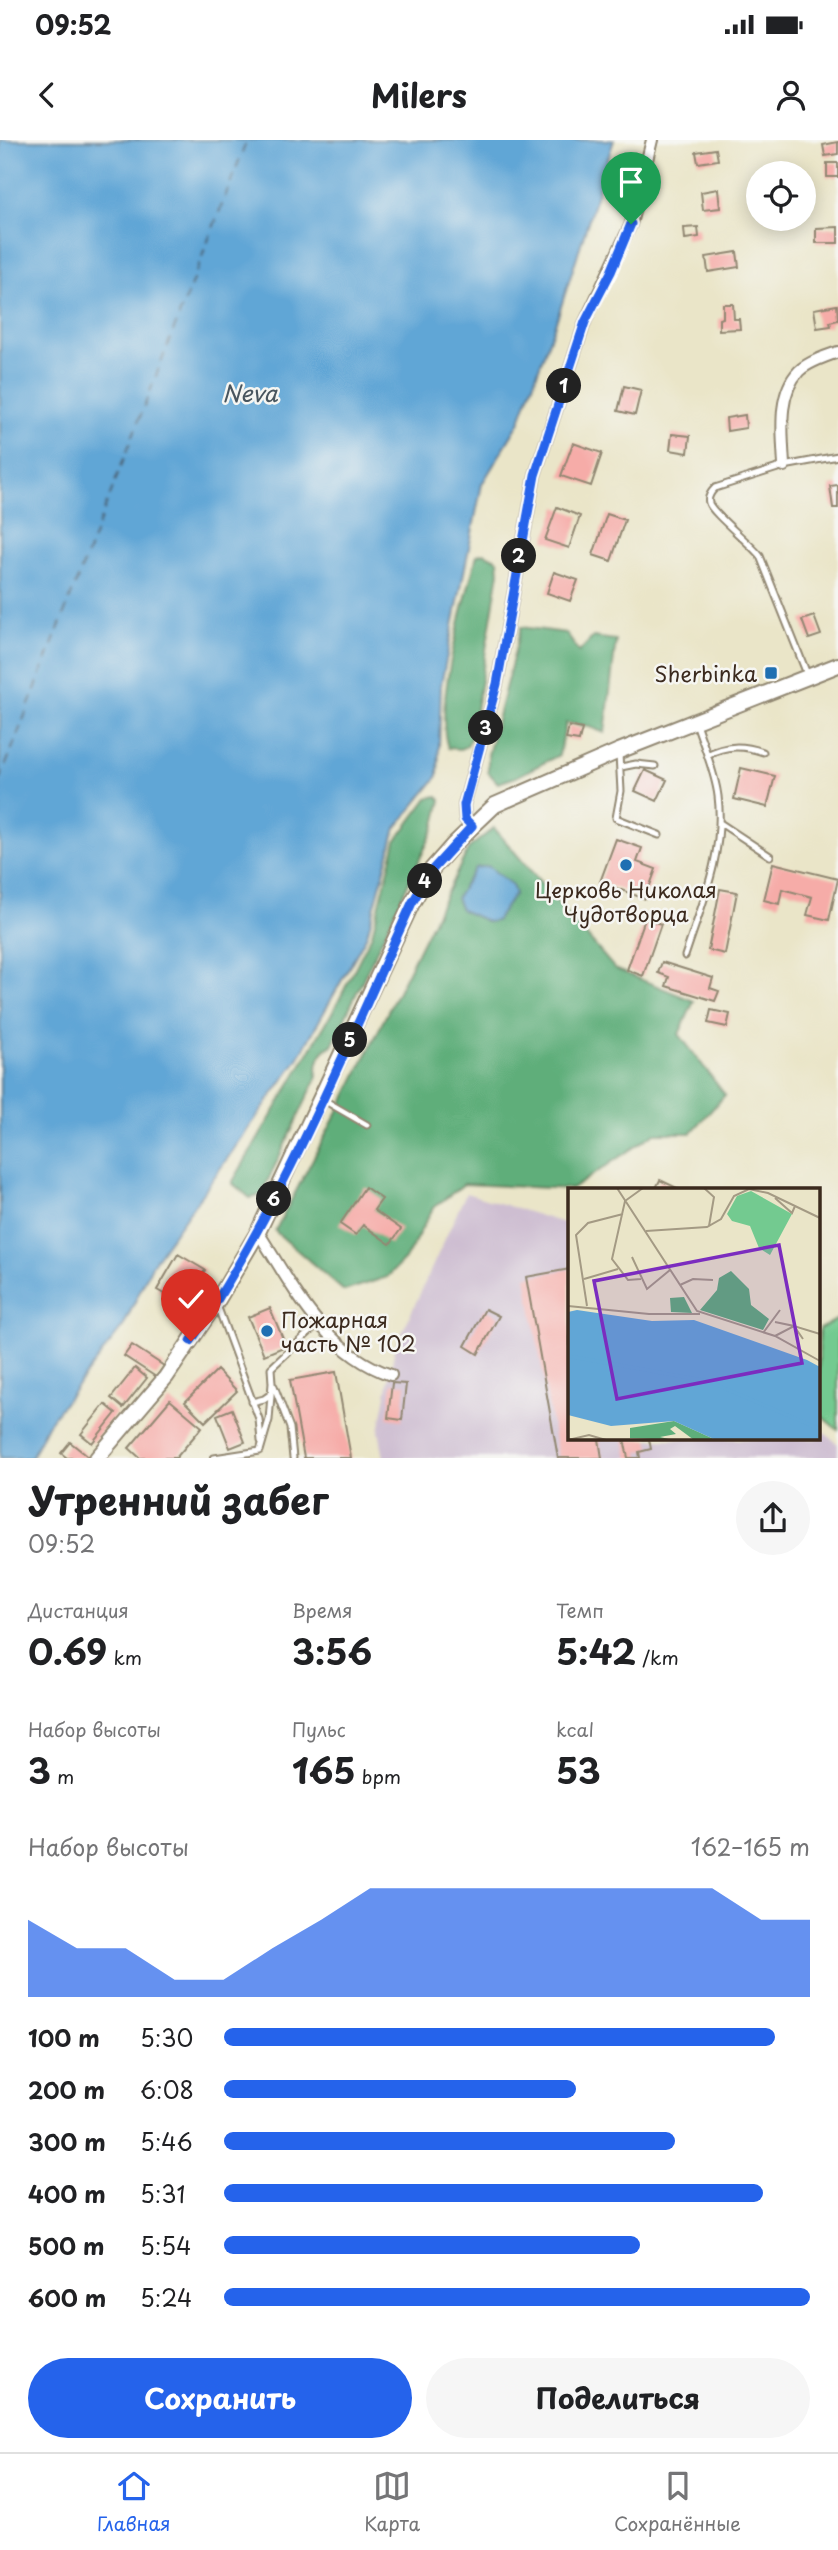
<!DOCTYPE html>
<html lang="ru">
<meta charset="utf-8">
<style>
:root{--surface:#fff;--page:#f6f6f6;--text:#202124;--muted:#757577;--line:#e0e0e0;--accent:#2563eb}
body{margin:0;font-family:"Playpen Sans",sans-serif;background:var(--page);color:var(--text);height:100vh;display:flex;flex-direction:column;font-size:26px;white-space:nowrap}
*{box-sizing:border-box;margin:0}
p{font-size:23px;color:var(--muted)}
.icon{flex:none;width:38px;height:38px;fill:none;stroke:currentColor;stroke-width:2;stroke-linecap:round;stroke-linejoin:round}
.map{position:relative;height:1318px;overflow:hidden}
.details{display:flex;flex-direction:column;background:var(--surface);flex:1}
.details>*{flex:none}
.buttons{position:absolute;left:746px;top:21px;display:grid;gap:14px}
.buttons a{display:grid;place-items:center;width:70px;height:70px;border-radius:50%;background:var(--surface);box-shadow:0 4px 18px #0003;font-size:35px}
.pin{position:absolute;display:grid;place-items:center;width:60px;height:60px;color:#fff;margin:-72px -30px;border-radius:50% 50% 50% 0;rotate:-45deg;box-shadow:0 0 7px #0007}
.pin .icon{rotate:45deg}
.km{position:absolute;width:35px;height:35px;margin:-18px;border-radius:50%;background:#222;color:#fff;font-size:19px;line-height:35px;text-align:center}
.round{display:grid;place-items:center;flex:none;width:74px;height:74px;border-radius:37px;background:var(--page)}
.headline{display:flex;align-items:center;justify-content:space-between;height:119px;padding:0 28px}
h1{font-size:38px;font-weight:700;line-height:52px}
.figures{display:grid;grid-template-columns:repeat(3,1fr);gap:10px;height:119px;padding:7px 28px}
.figures div{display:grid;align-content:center}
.figures b{font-size:35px;font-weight:700}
.figures small{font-size:19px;font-weight:400}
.figures p{font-size:19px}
.chart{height:196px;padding:14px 28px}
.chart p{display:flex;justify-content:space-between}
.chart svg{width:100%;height:126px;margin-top:7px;fill:var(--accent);opacity:.7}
.primary-button{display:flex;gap:14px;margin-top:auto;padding:14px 28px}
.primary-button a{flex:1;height:80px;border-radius:42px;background:var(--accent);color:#fff;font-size:28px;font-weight:700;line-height:80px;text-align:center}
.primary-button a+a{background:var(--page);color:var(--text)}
ul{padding:0 28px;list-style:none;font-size:23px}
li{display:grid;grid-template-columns:112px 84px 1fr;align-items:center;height:52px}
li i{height:18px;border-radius:9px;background:var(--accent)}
.status{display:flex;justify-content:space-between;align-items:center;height:49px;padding:0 35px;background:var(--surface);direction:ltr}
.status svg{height:19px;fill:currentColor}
header{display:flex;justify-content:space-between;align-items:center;height:91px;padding:0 28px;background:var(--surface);font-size:32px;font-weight:700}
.menu{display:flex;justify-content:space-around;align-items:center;height:98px;border-top:2px solid var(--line);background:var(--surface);font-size:19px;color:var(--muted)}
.menu a{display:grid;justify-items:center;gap:4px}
.menu .current{color:var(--accent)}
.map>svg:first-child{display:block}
.industrial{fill:#cebed1}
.green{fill:#73ca90;stroke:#577a57;stroke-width:2}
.forest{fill:#5eae7a;stroke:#4c6c4c;stroke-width:2}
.water{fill:#61a6d6;stroke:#4e687a;stroke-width:2}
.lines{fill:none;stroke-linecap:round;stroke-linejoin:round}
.ferry{stroke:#48555e;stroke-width:2;stroke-dasharray:9 7;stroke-linecap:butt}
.building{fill:#f6aca8}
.service-casing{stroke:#928873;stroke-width:9}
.minor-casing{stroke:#928873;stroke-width:14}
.tertiary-casing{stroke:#928873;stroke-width:18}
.service{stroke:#fff;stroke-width:5}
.minor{stroke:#fff;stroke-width:10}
.tertiary{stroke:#fff;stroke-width:14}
.route-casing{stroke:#fff;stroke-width:14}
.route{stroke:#2563eb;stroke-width:9}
.poi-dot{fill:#1f6fb2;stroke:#f6f6f2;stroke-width:2.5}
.labels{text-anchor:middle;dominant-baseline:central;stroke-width:5;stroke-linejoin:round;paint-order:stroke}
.poi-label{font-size:21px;fill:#3b2a1e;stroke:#f6f6f2;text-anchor:end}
.water-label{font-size:23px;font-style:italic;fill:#48555e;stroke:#f6f6f2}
.inset-river{fill:none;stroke:#61a6d6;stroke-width:3.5}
.inset-road{fill:none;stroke:#a49a84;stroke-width:2}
.view{fill:#7b2cbf;fill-opacity:0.15;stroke:#7b2cbf;stroke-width:3.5}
.inset-edge{fill:none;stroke:#3b2a1e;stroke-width:3.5}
</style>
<div class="status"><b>09:52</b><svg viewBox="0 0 49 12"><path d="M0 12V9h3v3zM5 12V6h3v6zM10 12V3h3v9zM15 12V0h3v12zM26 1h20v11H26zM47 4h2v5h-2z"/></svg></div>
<header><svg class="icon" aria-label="back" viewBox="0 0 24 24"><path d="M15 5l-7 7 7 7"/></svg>Milers<svg class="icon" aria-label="person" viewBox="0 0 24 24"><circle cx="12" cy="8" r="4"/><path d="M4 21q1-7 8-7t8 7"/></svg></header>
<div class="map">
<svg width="838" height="1318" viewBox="0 0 838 1318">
<rect width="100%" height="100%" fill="#f6f6f2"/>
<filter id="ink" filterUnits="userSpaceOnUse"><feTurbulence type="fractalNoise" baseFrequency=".0143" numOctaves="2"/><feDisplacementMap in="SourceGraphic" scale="14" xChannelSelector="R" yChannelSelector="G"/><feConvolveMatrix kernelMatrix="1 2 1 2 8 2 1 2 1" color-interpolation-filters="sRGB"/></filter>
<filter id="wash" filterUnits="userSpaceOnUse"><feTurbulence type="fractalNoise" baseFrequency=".00686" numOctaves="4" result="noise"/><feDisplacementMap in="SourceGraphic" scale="28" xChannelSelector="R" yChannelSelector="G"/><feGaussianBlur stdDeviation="1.57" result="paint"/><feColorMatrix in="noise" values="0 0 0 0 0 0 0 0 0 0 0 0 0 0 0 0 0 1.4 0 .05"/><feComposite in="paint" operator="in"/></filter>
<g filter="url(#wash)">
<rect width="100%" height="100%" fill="#eae5c8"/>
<!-- industrial -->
<path class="industrial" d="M466 1053 570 1085V1299H819V1288L838 1304V1318H384L379 1291 395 1208Z"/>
<!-- green -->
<path class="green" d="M838 1179V1290L819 1274V1189Z"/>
<!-- forest -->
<path class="forest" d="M484 413 498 420 499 432 472 594 467 606 460 609 448 608C433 565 465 461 477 415Z
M521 487 566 493 579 512 593 497 616 500 605 593 587 586 566 583 559 615 516 637 498 643 488 632V615Z
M437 656 441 660 434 689 332 905C319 912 316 923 317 937L261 1055 250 1058 232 1043 336 866 372 794 396 701 428 658Z
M494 688 615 829 694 861 679 894 725 955 691 993H655L572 1049 464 1044 433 1068 406 1118 387 1137 344 1151 275 1091 346 956 469 708Z"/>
<!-- water -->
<path class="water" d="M0 0H614L558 176 519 283 482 344 441 545 438 636 396 688 367 795 298 919 153 1123 124 1185 47 1285 31 1318H0Z
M488 726 512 745 515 753 496 781 488 782 461 770 456 758 475 728Z"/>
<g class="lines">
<!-- ferry -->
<path class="ferry" d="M0 640 247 0"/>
</g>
<g id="blocks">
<!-- building -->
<path class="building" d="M838 2V14L825 16 823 5Z
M716 9 718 20 698 23 696 12Z
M827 23H838V37H827Z
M718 49 720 68 703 70 701 52Z
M698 87 699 97 685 99 684 88Z
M838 87V103H816V88Z
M737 112 739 127 708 132 706 117Z
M723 164H733L734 179H739L740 189 719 190V179L723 178Z
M837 165 838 180 830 182 831 186 817 188 814 169Z
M624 246 641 250 635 275 618 271Z
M745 275 746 288 727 291 726 278Z
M672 294 690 296 688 313 670 310Z
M573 303 602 313 591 346 561 336Z
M838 345V368H833L830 346Z
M557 367 580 376 569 408 545 400Z
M607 374 625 380 611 421 593 415Z
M554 432 578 440 570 461 547 453Z
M814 476 821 495 809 499 802 480Z
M569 586 582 589 579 601 566 599Z
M741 628 775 636 767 667 734 659Z
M645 630 667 640 657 661 635 651Z
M616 699 642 708 637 722 656 729 645 759 600 742Z
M773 723 838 739 829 780 807 775 812 757 782 749 779 764 764 760Z
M720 749 737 752 725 814 708 810Z
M645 779 661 784 643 836 627 830Z
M662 822 713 838 710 848 719 851 715 861 666 846 669 837 658 833Z
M711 870 730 874 727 887 708 883Z
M660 1040 677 1048 676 1050H655Z
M365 1047 382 1059 374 1070 401 1089 390 1104 363 1085 356 1095 340 1084Z
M178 1114 205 1130 201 1136 206 1139 196 1155 192 1153 185 1166 157 1150Z
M570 1129V1299H599L602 1318H558L526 1137Z
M270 1168 286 1206 264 1215 248 1177Z
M485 1169 499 1176 478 1214 465 1206Z
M132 1205 164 1226 156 1237 124 1216Z
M135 1228 147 1238 123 1268 111 1258Z
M217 1230 237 1251 205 1282 185 1262Z
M336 1232 351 1318H304L290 1240Z
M392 1243 406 1244 402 1280 388 1278Z
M170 1260 202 1287 176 1318H140L129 1308Z
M105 1264 116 1273 92 1303 81 1294Z
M232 1269 245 1302 230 1308 217 1275Z
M624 1299H649L651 1309 639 1312 640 1318H628Z
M70 1302 90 1318H67L61 1313Z"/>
</g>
</g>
<g filter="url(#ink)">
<use href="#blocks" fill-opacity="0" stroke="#928873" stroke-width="2"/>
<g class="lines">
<defs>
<path id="service" d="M807 534 760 416C751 404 711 372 709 363 707 357 711 352 715 348L784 326 838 316
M619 614 621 651 616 678 659 695
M707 615C726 605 743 605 763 612
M621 627 636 624 655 626
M720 683 770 716
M685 816C702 764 725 712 718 656 715 632 704 607 696 583
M322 959 367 985
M217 1165 259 1279 261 1301
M274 1246 290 1288 293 1318
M252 1262 264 1259 271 1254
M214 1318 260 1311 269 1280 272 1243 271 1228 318 1184"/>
<path id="minor" d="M784 326C783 297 776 255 799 231 808 222 826 216 838 212
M472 686 465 679 464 665 497 544 535 335 585 182 631 84 652 0
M258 1092C293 1147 325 1213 391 1235"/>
<path id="tertiary" d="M97 1318 166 1237 216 1163 258 1092 412 763 431 730 454 704 495 665 619 611 838 525"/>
</defs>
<!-- service casing -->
<use href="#service" class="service-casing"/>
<!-- minor casing -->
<use href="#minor" class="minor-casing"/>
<!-- tertiary casing -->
<use href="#tertiary" class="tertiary-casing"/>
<!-- service -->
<use href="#service" class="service"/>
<!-- minor -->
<use href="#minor" class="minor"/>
<!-- tertiary -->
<use href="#tertiary" class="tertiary"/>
</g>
</g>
<g class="lines" filter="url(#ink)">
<defs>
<path id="route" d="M191 1201C281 1067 345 910 412 763L432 730 472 686 465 679 464 665 497 544 535 335 585 182 611 132 631 84"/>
</defs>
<!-- route casing -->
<use href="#route" class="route-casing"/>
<!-- route -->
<use href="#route" class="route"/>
</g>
<!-- markers -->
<g class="poi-dot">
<rect x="764" y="526" width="14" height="14" rx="3.5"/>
<circle cx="626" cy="725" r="7"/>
<circle cx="267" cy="1191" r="7"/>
</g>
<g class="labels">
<!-- poi labels -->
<g class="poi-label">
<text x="757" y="533">Sherbinka</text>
<text x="626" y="749" text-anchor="middle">Церковь Николая<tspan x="626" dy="24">Чудотворца</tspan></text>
<text x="281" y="1179" text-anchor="start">Пожарная<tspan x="281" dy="24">часть № 102</tspan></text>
</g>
<!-- water labels -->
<g class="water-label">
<text x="250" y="252">Neva</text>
</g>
</g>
<!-- overview -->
<g transform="translate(568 1048)">
<rect width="252" height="252" fill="#eae5c8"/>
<path d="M183 3 224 26 202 67 191 60 182 38 164 33 159 26 169 8Z" fill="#73ca90"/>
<path d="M163 83 181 101 183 117 201 131 195 142 132 122 149 102 151 90ZM116 109 124 125 103 124 102 110ZM106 233 148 252H126L107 238 102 241 108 246 92 249 105 252 62 250V240Z" fill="#5eae7a"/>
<path d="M9 122 84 133 126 132 239 172 252 179V252H148L106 233 43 238 0 227V124Z" fill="#61a6d6"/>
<path class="inset-river" d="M0 168 139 193 252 241"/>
<path class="inset-road" d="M49 0 129 123 207 148 252 173M136 0 146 9 141 38M207 10 224 25 227 18M78 43 139 39 153 31 166 8 181 1 200 5 252 30M64 69 79 101 102 82M16 91 50 81M73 91 60 92 44 71 57 13 75 0M112 97 125 91 145 92M0 118 81 126H132M19 118 8 47 20 35 55 26M207 134 226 138 235 151M195 145 212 122M207 148 226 138 252 146M0 252 21 247 38 252"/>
<path class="view" d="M211 57 234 175 49 211 26 93Z"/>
<rect width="252" height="252" class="inset-edge"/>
</g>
</svg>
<div class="buttons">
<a><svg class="icon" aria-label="locate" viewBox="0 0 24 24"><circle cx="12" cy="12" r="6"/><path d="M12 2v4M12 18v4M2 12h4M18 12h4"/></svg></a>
</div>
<div class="pin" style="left:631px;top:84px;background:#1e9e55"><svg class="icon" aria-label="arrive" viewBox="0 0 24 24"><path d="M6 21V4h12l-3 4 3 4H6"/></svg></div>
<div class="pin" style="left:191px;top:1201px;background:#d93025"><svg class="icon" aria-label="check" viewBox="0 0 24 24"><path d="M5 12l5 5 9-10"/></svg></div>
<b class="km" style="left:564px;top:246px">1</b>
<b class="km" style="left:519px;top:416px">2</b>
<b class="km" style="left:486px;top:588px">3</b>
<b class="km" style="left:425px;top:741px">4</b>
<b class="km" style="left:350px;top:900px">5</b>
<b class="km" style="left:274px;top:1059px">6</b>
</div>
<section class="details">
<div class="headline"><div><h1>Утренний забег</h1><p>09:52</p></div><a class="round"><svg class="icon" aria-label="share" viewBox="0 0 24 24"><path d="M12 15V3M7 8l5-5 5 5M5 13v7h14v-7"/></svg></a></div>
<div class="figures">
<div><p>Дистанция</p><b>0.69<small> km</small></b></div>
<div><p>Время</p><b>3:56</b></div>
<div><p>Темп</p><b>5:42<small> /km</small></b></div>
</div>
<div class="figures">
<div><p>Набор высоты</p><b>3<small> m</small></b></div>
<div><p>Пульс</p><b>165<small> bpm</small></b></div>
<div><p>kcal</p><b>53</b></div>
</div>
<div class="chart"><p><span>Набор высоты</span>162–165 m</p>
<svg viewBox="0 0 160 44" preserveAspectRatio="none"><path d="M0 44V17L10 27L20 27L30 38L40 38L50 27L60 17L70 6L80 6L90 6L100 6L110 6L120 6L130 6L140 6L150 17L160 17V44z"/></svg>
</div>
<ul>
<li><b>100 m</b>5:30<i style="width:94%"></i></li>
<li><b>200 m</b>6:08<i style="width:60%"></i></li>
<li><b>300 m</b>5:46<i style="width:77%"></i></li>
<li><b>400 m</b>5:31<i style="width:92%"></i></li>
<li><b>500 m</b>5:54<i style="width:71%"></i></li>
<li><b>600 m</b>5:24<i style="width:100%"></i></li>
</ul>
<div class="primary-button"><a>Сохранить</a><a>Поделиться</a></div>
</section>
<nav class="menu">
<a class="current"><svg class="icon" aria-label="home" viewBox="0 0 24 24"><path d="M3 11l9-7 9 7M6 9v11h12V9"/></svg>Главная</a>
<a><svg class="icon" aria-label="map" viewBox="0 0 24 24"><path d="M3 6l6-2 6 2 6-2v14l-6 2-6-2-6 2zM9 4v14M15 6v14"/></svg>Карта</a>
<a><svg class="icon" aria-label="saved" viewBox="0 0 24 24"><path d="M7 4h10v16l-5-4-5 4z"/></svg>Сохранённые</a>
</nav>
